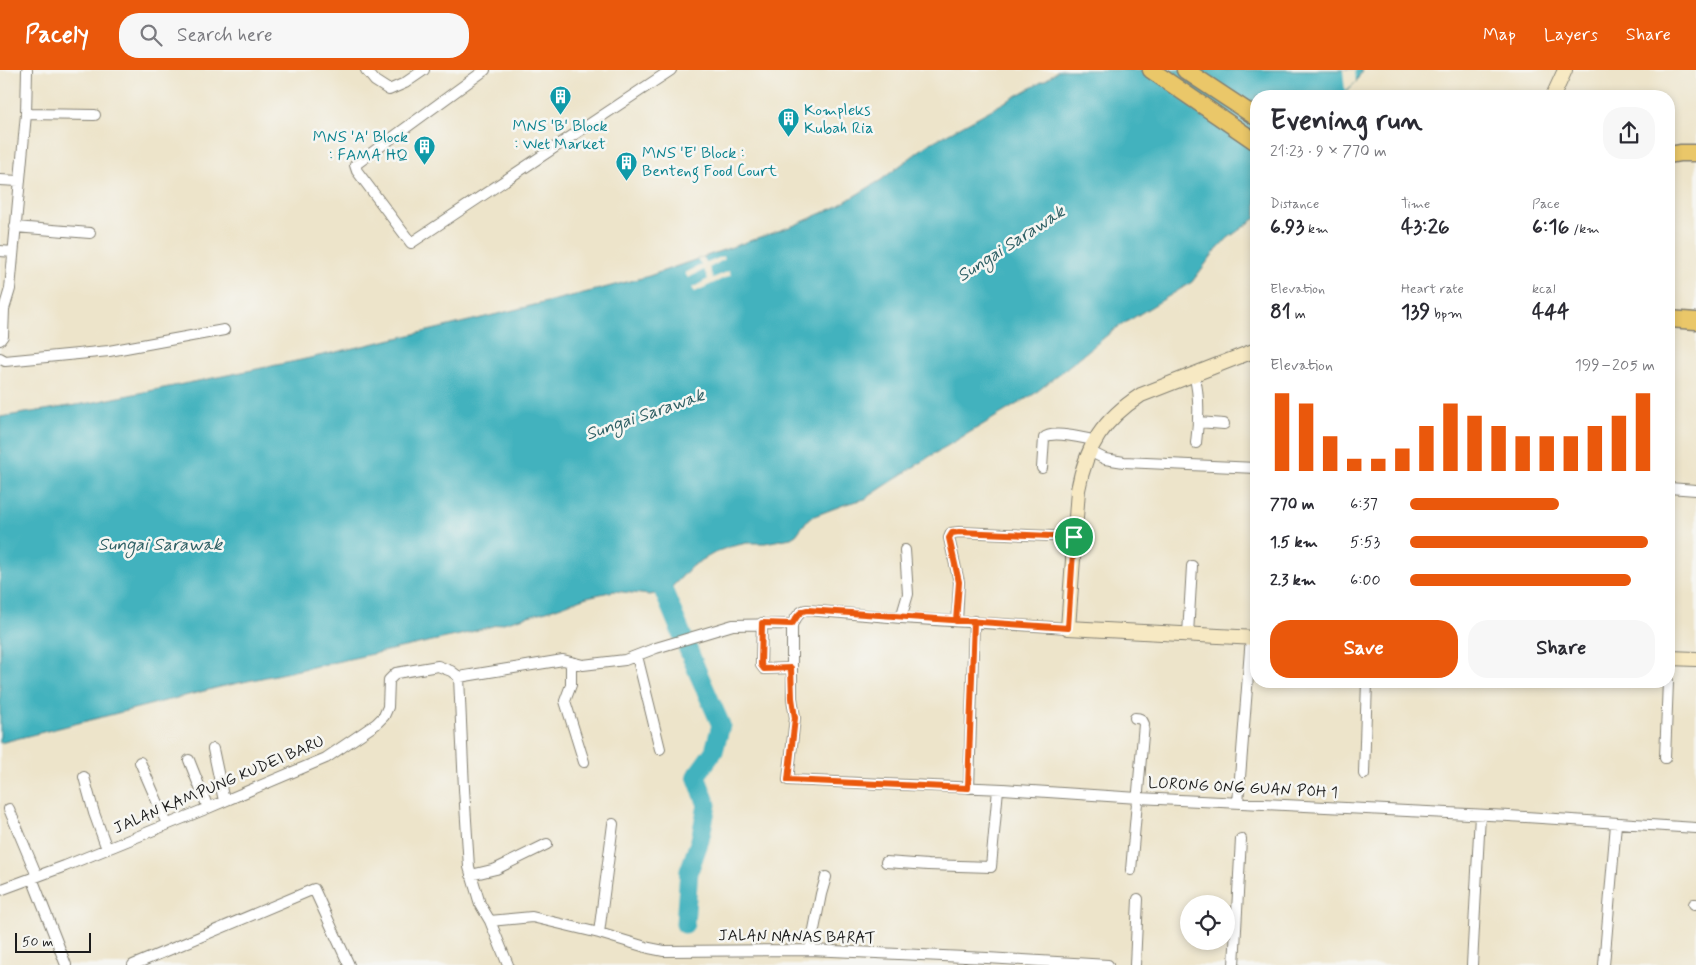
<!DOCTYPE html>
<meta charset="utf-8">
<style>
:root{--surface:#fff;--page:#f7f7f7;--text:#2b2b33;--muted:#7c7c81;--accent:#ea580c}
body{margin:0;font-family:Mynerve,sans-serif;background:var(--page);color:var(--text);height:100vh;display:flex;flex-direction:column;font-size:19px;white-space:nowrap}
*{box-sizing:border-box;margin:0}
p{font-size:16px;color:var(--muted)}
.icon{flex:none;width:28px;height:28px;fill:none;stroke:currentColor;stroke-width:2;stroke-linecap:round;stroke-linejoin:round}
.map{position:relative;flex:1;overflow:hidden}
.panel{position:absolute;left:1250px;top:20px;width:425px;height:598px;display:flex;flex-direction:column;background:var(--surface);border-radius:20px;box-shadow:0 2px 8px #0003}
.panel>*{flex:none}
.controls{position:absolute;left:1180px;top:825px;display:grid;gap:10px}
.controls a{display:grid;place-items:center;width:55px;height:55px;border-radius:50%;background:var(--surface);box-shadow:0 2px 8px #0003;font-size:25px}
.scale{position:absolute;left:15px;bottom:12px;width:76px;box-sizing:border-box;padding-left:5px;border:2px solid #1c1c1c;border-top:0;font-size:14px;line-height:18px;white-space:nowrap;color:#1c1c1c;-webkit-text-stroke:4px #f6f6f2;paint-order:stroke}
.pin{position:absolute;display:grid;place-items:center;width:42px;height:42px;color:#fff;margin:-21px;border:2px solid #fff;border-radius:50%;box-shadow:0 1px 5px #0007}
.round{display:grid;place-items:center;flex:none;width:52px;height:52px;border-radius:20px;background:var(--page)}
.head{display:flex;align-items:center;justify-content:space-between;height:85px;padding:0 20px}
h1{font-size:28px;font-weight:700;line-height:38px}
.figures{display:grid;grid-template-columns:repeat(3,1fr);gap:8px;height:85px;padding:5px 20px}
.figures div{display:grid;align-content:center}
.figures b{font-size:21px;font-weight:700}
.figures small{font-size:14px;font-weight:400}
.figures p{font-size:14px}
.chart{height:140px;padding:10px 20px}
.chart p{display:flex;justify-content:space-between}
.chart svg{width:100%;height:90px;margin-top:5px;stroke:var(--accent);stroke-width:6}
.primary-button{display:flex;gap:10px;margin-top:auto;padding:10px 20px}
.primary-button a{flex:1;height:58px;border-radius:20px;background:var(--accent);color:#fff;font-size:20px;font-weight:700;line-height:58px;text-align:center}
.primary-button a+a{background:var(--page);color:var(--text)}
ul{padding:0 20px;list-style:none;font-size:16px}
li{display:grid;grid-template-columns:80px 60px 1fr;align-items:center;height:38px}
li i{height:12px;border-radius:6px;background:var(--accent)}
header{display:flex;align-items:center;gap:30px;box-sizing:border-box;height:70px;padding:0 25px;background:var(--accent);color:#fff}
header strong{font-size:24px}
nav{display:flex;gap:28px;margin-inline-start:auto;font-size:18px}
.search{width:350px;height:45px;background:var(--page);display:flex;align-items:center;gap:12px;box-sizing:border-box;padding:0 18px;border-radius:20px;color:var(--muted);font-size:19px}
.map>svg:first-child{display:block}
.water{fill:#43b2be;stroke:#30676d}
.pier{fill:#ede4ca}
.lines{fill:none;stroke-linecap:round;stroke-linejoin:round}
.river{stroke:#43b2be;stroke-width:19}
.minor-casing{stroke:#848073;stroke-width:12}
.secondary-casing{stroke:#848073;stroke-width:16}
.primary-casing{stroke:#848073;stroke-width:19}
.minor{stroke:#fff;stroke-width:10}
.secondary{stroke:#f7e9c3;stroke-width:14}
.primary{stroke:#eac769;stroke-width:16}
.route-casing{stroke:#fff;stroke-width:10}
.route{stroke:#ea580c;stroke-width:6}
.labels{text-anchor:middle;dominant-baseline:central;stroke-width:5;stroke-linejoin:round;paint-order:stroke}
.culture-label{font-size:16px;fill:#0d838f;stroke:#f6f6f2;text-anchor:start}
.street-label{font-size:16px;fill:#1c1c1c;stroke:#f6f6f2}
.water-label{font-size:18px;font-style:italic;fill:#2e6065;stroke:#f6f6f2}
</style>
<header>
<strong>Pacely</strong>
<div class="search"><svg class="icon" aria-label="search" viewBox="0 0 24 24"><circle cx="10" cy="10" r="6"/><path d="M15 15l6 6"/></svg>Search here</div>
<nav><a>Map</a><a>Layers</a><a>Share</a></nav>
</header>
<div class="map">
<svg width="1696" height="895" viewBox="0 0 1696 895">
<rect width="100%" height="100%" fill="#f6f6f2"/>
<filter id="ink" filterUnits="userSpaceOnUse"><feTurbulence type="fractalNoise" baseFrequency=".02" numOctaves="2"/><feDisplacementMap in="SourceGraphic" scale="10" xChannelSelector="R" yChannelSelector="G"/><feConvolveMatrix kernelMatrix="1 2 1 2 8 2 1 2 1" color-interpolation-filters="sRGB"/></filter>
<filter id="wash" filterUnits="userSpaceOnUse"><feTurbulence type="fractalNoise" baseFrequency=".0096" numOctaves="4" result="noise"/><feDisplacementMap in="SourceGraphic" scale="20" xChannelSelector="R" yChannelSelector="G"/><feGaussianBlur stdDeviation="1.12" result="paint"/><feColorMatrix in="noise" values="0 0 0 0 0 0 0 0 0 0 0 0 0 0 0 0 0 1.4 0 .05"/><feComposite in="paint" operator="in"/></filter>
<g filter="url(#wash)">
<rect width="100%" height="100%" fill="#ede4ca"/>
<!-- water -->
<path class="water" d="M1058 0H1362L1356 12 1341 26H1256V148L1228 168 1213 184 1192 212 1115 259 1034 324 932 385 865 429 846 434 809 448 796 465 791 468 765 473H747L729 477 718 481 692 496 673 516 664 522 650 525 614 521 587 527 550 540 460 565 220 617 0 673V347L95 332 301 290 432 260 600 219 649 206 795 155 836 137 881 110 927 75 1047 9Z"/>
<!-- pier -->
<path class="pier" d="M1343 0H1355L1356 12 1345 21Z
M723 186 725 189 709 198 713 208 729 201 731 205 695 222 692 218 708 209 704 200 688 208 685 203 701 195 697 189 703 187 707 193Z"/>
<g class="lines">
<!-- river -->
<path class="river" d="M654 498 698 603 721 655 714 681 696 706 707 735 700 770 689 801 685 854"/>
</g>
</g>
<g filter="url(#ink)">
<g class="lines">
<defs>
<path id="minor" d="M366 0 375 11 389 20 405 13 424 0
M485 0 355 95 357 101 411 173 671 0
M26 44 95 45
M0 110 19 111
M15 157 90 163
M0 181 13 182
M0 270 3 266 4 239 10 219 26 44 27 0
M0 288 5 291 109 281 224 260
M1194 304C1200 326 1199 350 1196 373
M1198 352 1224 354
M1089 381 1105 389 1124 392 1256 398
M1042 398 1044 368C1052 360 1082 368 1094 370
M1669 418 1696 420
M901 548 908 524 905 480
M957 551 959 512 949 468 951 463 959 462 1074 467
M762 553 761 595 764 599 791 598
M792 554V628L795 648 788 710 1003 719 1138 728 1509 746 1696 758
M792 554C797 547 799 541 807 540L901 548 1068 558
M1188 564 1192 496
M637 586 660 679
M571 592V615L565 631 584 692
M459 607 563 590 583 595 625 590 656 578 733 555 792 554
M213 679 224 731
M1665 688 1668 611
M189 690 208 738
M140 692 167 754
M1364 704 1367 611
M84 707 94 743 107 779
M969 718 974 551
M1238 733 1251 567
M9 739 37 806
M886 792 928 795 991 797 998 719
M1131 800 1144 654C1142 649 1140 648 1135 648
M471 805 496 799 547 774
M32 808 66 895
M0 820 65 796 208 738 326 688 376 654 384 646 388 637 389 610 396 603 438 596 451 601 459 607 464 719 469 797 480 834 490 851 508 895
M1694 834H1696
M490 851 532 847 599 863 649 878 664 881 810 880 987 888 1108 895
M599 863 613 754
M810 880 821 824 826 807
M133 895 314 819 349 895
M1135 895 1138 829
M1234 895 1241 769
M1472 895 1480 745
M1604 895 1616 754"/>
<path id="secondary" d="M1553 26 1565 0
M1256 280 1141 325C1104 349 1086 376 1078 420L1068 558 1256 568
M1669 588 1696 589"/>
<path id="primary" d="M1151 0 1256 72
M1185 0 1256 47
M1669 85 1680 83H1696
M1669 249 1696 251"/>
</defs>
<!-- minor casing -->
<use href="#minor" class="minor-casing"/>
<!-- secondary casing -->
<use href="#secondary" class="secondary-casing"/>
<!-- primary casing -->
<use href="#primary" class="primary-casing"/>
<!-- minor -->
<use href="#minor" class="minor"/>
<!-- secondary -->
<use href="#secondary" class="secondary"/>
<!-- primary -->
<use href="#primary" class="primary"/>
</g>
</g>
<g class="lines" filter="url(#ink)">
<defs>
<path id="route" d="M1074 467 1068 558C981 552 894 546 807 540 799 541 797 547 792 554L762 553 761 595 764 599 791 598 792 628 795 648 788 710 968 718 974 551H956L959 512 949 468 952 463 959 462 1074 467"/>
</defs>
<!-- route casing -->
<use href="#route" class="route-casing"/>
<!-- route -->
<use href="#route" class="route"/>
</g>
<!-- icons -->
<defs>
<symbol id="building-pin" viewBox="-11 -11 22 30"><path d="M0 17L-7.5 6A9.5 9.5 0 1 1 7.5 6Z" fill="#0f9aa8" stroke="#f6f6f2"/><path d="M-4-6H4V6H1V3H-1V6H-4ZM-2.5-4.3h1.7v1.8h-1.7ZM.8-4.3h1.7v1.8H.8ZM-2.5-1h1.7V.8h-1.7ZM.8-1h1.7V.8H.8Z" fill="#fff"/></symbol>
</defs>
<g fill-rule="evenodd">
<use href="#building-pin" x="548" y="14" width="25" height="34"/>
<use href="#building-pin" x="776" y="36" width="25" height="34"/>
<use href="#building-pin" x="412" y="64" width="25" height="34"/>
<use href="#building-pin" x="614" y="80" width="25" height="34"/>
</g>
<g class="labels">
<!-- culture labels -->
<g class="culture-label">
<text x="804" y="40">Kompleks<tspan x="804" dy="18">Kubah Ria</tspan></text>
<text x="560" y="56" text-anchor="middle">MNS 'B' Block<tspan x="560" dy="18">: Wet Market</tspan></text>
<text x="408" y="67" text-anchor="end">MNS 'A' Block<tspan x="408" dy="18">: FAMA HQ</tspan></text>
<text x="642" y="83">MNS 'E' Block :<tspan x="642" dy="18">Benteng Food Court</tspan></text>
</g>
<!-- street labels -->
<g class="street-label">
<text transform="translate(219 715) rotate(-23)">JALAN KAMPUNG KUDEI BARU</text>
<text transform="translate(1243 718) rotate(3)">LORONG ONG GUAN POH 1</text>
<text transform="translate(797 867) rotate(1)">JALAN NANAS BARAT</text>
</g>
<!-- water labels -->
<g class="water-label">
<text transform="translate(1011 174) rotate(-33)">Sungai Sarawak</text>
<text transform="translate(645 345) rotate(-19)">Sungai Sarawak</text>
<text x="160" y="475">Sungai Sarawak</text>
</g>
</g>
</svg>
<div class="controls">
<a><svg class="icon" aria-label="locate" viewBox="0 0 24 24"><circle cx="12" cy="12" r="6"/><path d="M12 2v4M12 18v4M2 12h4M18 12h4"/></svg></a>
</div>
<div class="scale">50 m</div>
<div class="pin" style="left:1074px;top:467px;background:#1e9e55"><svg class="icon" aria-label="arrive" viewBox="0 0 24 24"><path d="M6 21V4h12l-3 4 3 4H6"/></svg></div>
<section class="panel">
<div class="head"><div><h1>Evening run</h1><p>21:23 · 9 × 770 m</p></div><a class="round"><svg class="icon" aria-label="share" viewBox="0 0 24 24"><path d="M12 15V3M7 8l5-5 5 5M5 13v7h14v-7"/></svg></a></div>
<div class="figures">
<div><p>Distance</p><b>6.93<small> km</small></b></div>
<div><p>Time</p><b>43:26</b></div>
<div><p>Pace</p><b>6:16<small> /km</small></b></div>
</div>
<div class="figures">
<div><p>Elevation</p><b>81<small> m</small></b></div>
<div><p>Heart rate</p><b>139<small> bpm</small></b></div>
<div><p>kcal</p><b>444</b></div>
</div>
<div class="chart"><p><span>Elevation</span>199–205 m</p>
<svg viewBox="0 0 160 44" preserveAspectRatio="none"><path d="M5 44V6M15 44V11M25 44V27M35 44V38M45 44V38M55 44V33M65 44V22M75 44V11M85 44V17M95 44V22M105 44V27M115 44V27M125 44V27M135 44V22M145 44V17M155 44V6"/></svg>
</div>
<ul>
<li><b>770 m</b>6:37<i style="width:61%"></i></li>
<li><b>1.5 km</b>5:53<i style="width:97%"></i></li>
<li><b>2.3 km</b>6:00<i style="width:90%"></i></li>
</ul>
<div class="primary-button"><a>Save</a><a>Share</a></div>
</section>
</div>
